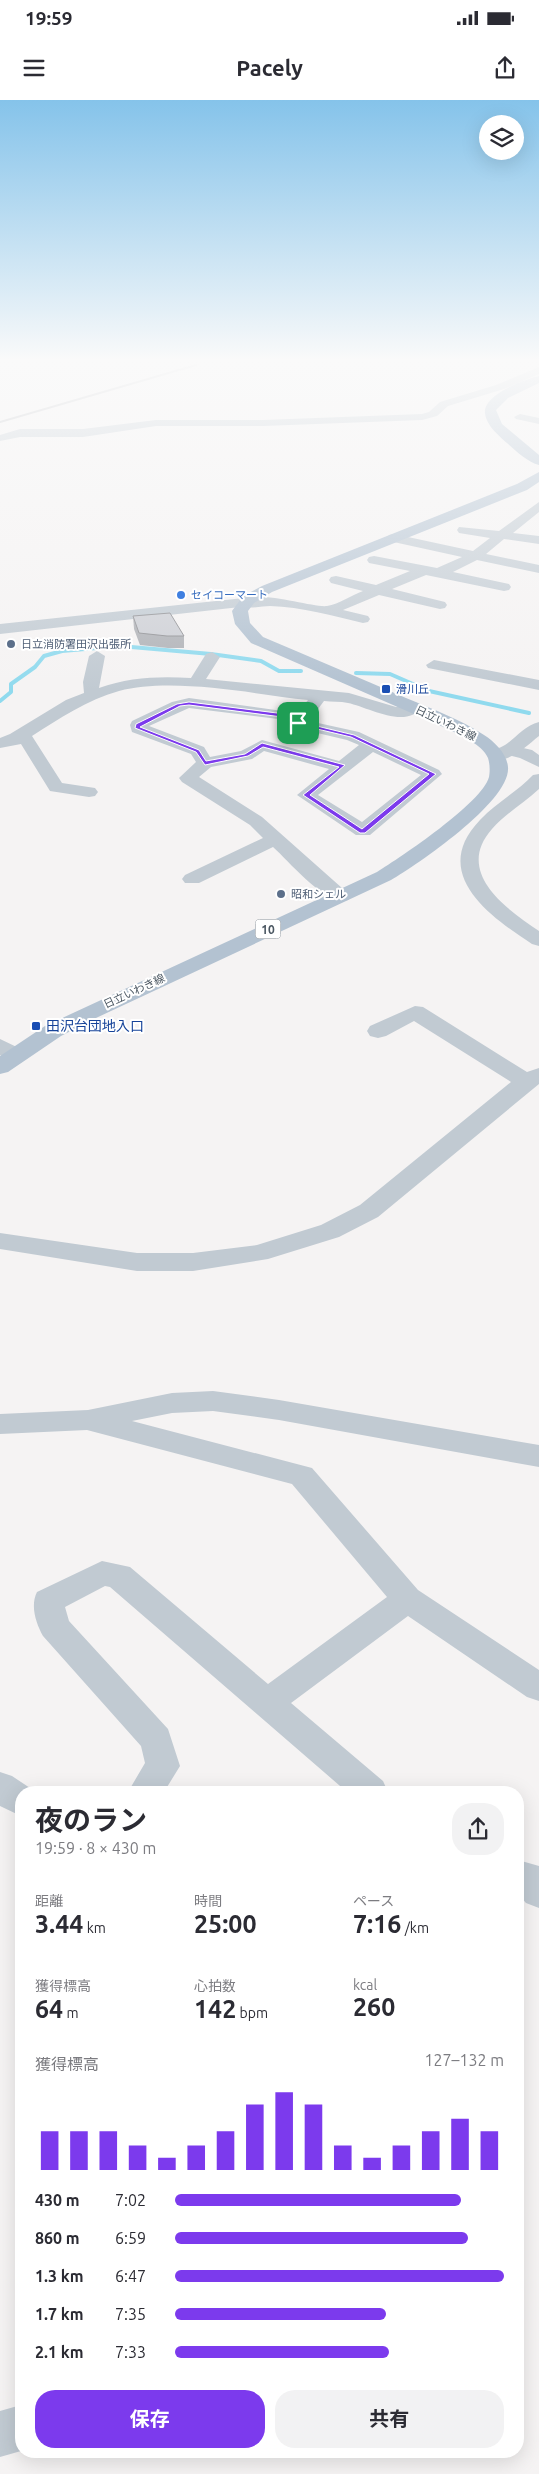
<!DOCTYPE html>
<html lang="ja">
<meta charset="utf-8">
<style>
:root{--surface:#fff;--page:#f2f2f3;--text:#2b2b33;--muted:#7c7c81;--accent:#7c3aed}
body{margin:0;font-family:Ubuntu,"Noto Sans JP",sans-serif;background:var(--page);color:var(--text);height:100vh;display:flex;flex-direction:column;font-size:19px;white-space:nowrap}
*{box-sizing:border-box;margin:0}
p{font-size:16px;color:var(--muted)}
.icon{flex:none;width:28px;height:28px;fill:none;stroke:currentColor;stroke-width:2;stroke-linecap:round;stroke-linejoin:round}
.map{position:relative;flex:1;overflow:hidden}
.details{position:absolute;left:15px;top:1686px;width:509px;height:672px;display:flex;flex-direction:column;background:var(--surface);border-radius:20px;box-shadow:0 5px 20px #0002}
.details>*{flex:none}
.tools{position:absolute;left:479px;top:15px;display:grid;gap:10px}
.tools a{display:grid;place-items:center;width:45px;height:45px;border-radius:50%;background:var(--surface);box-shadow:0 5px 20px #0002;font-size:25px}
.pin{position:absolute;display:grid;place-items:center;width:42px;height:42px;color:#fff;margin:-21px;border-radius:10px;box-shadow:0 2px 8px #0006}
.round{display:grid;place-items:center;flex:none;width:52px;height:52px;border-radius:20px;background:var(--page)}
.head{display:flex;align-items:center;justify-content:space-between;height:85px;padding:0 20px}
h1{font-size:28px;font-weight:700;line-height:38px}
.metrics{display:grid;grid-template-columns:repeat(3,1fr);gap:8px;height:85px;padding:5px 20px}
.metrics div{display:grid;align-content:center}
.metrics b{font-size:25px;font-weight:700}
.metrics small{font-size:14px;font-weight:400}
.metrics p{font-size:14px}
.chart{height:140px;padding:10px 20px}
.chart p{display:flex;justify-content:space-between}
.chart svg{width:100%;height:90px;margin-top:5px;stroke:var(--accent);stroke-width:6}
.cta{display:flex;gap:10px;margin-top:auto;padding:10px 20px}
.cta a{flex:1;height:58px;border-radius:20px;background:var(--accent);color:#fff;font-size:20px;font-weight:700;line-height:58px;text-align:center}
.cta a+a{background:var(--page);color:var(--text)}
ul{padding:0 20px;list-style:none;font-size:16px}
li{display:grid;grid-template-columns:80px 60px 1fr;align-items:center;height:38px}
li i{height:12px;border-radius:6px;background:var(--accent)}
.status{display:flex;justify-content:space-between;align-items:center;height:35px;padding:0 25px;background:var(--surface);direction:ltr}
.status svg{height:14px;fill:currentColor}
header{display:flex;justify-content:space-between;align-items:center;height:65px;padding:0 20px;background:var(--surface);font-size:22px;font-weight:700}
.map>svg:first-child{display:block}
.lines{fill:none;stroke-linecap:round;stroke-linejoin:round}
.stream{stroke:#90daee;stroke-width:4}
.minor{fill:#c1cad2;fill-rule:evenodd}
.tertiary{fill:#c1cad2;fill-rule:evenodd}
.primary{fill:#b3c2d1;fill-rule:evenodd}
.rail{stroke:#b5b8bd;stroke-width:2}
.wall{fill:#b0b2b7}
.building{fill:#cdcfd5;stroke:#909195}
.route{fill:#7c3aed;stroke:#fff;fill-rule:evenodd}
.shop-dot{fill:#3f7fe0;stroke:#fff;stroke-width:2}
.service-dot{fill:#5c6f8a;stroke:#fff;stroke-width:2}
.transit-dot{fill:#1a4fb4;stroke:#fff;stroke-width:2}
.labels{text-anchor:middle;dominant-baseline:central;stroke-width:4;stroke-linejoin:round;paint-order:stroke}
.far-shop-label{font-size:11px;fill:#366cbe;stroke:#fff;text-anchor:start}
.far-service-label{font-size:11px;fill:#4e5e75;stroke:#fff;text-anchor:start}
.far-transit-label{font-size:11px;fill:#164399;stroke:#fff;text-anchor:start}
.far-street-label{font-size:11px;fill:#4a5661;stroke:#fff}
.shield{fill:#fff;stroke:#808990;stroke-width:1}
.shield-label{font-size:12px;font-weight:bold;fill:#4a5661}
.transit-label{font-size:14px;fill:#164399;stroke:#fff;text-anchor:start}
</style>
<div class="status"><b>19:59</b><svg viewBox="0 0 49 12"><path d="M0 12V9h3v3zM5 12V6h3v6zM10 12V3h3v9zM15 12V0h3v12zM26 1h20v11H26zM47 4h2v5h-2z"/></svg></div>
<header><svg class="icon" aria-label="menu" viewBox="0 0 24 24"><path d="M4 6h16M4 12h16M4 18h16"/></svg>Pacely<svg class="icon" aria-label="share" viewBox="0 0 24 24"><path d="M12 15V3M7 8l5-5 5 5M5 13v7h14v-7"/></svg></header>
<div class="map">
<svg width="539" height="2374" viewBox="0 0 539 2374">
<rect width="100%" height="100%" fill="#f5f3f3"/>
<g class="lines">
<!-- stream -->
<path class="stream" d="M356 573 390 574 429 591 529 613
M0 601 11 592V584L35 567 44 556 62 551 120 546 211 554 261 561 279 571H301"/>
<!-- minor -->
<path class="minor" d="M539 267V274L504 289 448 306 437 316 422 320 263 326H156L83 337H20L0 341V335L20 329H83L156 320H263L422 314 429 312 440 302 496 285Z
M520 314 539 318V324L516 319 514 317Z
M539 402V412L513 433 539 436V444L504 439 486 454 539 465V473L477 460 453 472 509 484 511 487 509 490 504 491 426 475 392 489 445 502 447 505 445 508 440 509 379 495 343 510 368 516 370 519 368 522 363 523C333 516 302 507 270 506 261 506 242 511 237 503 249 486 311 508 327 506 339 504 352 495 363 491L331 483 329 480 331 477 336 476 376 485 410 471 369 463 367 460 369 457 374 456 437 468 462 457 389 441 387 438 389 435 394 434 473 451 490 438 459 433 457 430 459 427 499 431Z
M97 551 105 556 99 588C129 577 160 576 191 578L206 554 212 552 220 557 206 579 349 593 396 607 414 602 420 604 422 607C406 630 368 607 348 603 340 601 332 602 324 601L309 621 359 632 439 670 442 674 370 735H356L297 695 329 669 264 651 252 659 211 667 199 677 262 717 351 796 348 800C325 806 290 762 273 747L199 783H185L182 779 185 775 263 738 250 725 182 682 179 678 196 662 191 654 132 632 130 625 132 621 172 602 189 598 297 613 308 600C253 594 173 577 119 591 87 600 60 618 32 636L62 683 95 688 98 692 95 696 89 697 50 691 21 644 0 648V638L10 634 66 600 84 593 83 582 89 556ZM189 608 286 620 292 627 347 640 359 645 339 661 262 640 241 651 210 657 204 647 149 626ZM373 652 421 675 362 722 318 695Z
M434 560 539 580V590L428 568 426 565Z
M510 645 532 650 539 655V667L520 658 504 654 501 650 504 646Z
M539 674V689C524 703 505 714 492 729 454 772 506 809 539 831V846L532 844C489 816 429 773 480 720 496 703 517 692 533 675Z
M415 906 423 907 527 972 539 968V984L378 1117 339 1137 268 1159 193 1171H137L0 1149V1133L137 1153H193L257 1145 321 1125 360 1105 511 982 414 921 386 936 378 938 370 936 367 931 370 926Z
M0 939 23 950 26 955 23 960 15 962 0 955Z
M213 1291 279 1300 539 1345V1367L279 1320 213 1311 172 1313 132 1321 312 1368 418 1490 539 1570V1601L527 1597 408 1516 291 1603 383 1681 388 1692H347L110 1487 105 1486 65 1507 69 1521 168 1629 180 1666 164 1692H128L145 1663 141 1646 43 1536C36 1523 30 1506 37 1492L102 1461 130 1467 268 1584 387 1497 292 1384 87 1330 0 1334V1314L88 1310 172 1293Z
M0 1672 12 1676 33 1690 35 1692H21V1716L0 1706Z
M518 1760 539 1766V1808L526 1803 518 1794Z
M21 2305V2351L0 2357V2311Z"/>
<!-- tertiary -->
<path class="tertiary" d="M244 498 249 500 252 503 249 506 0 534V524Z
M539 622V636C525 647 509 664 490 659L487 655C491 649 499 649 505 645 516 638 525 625 539 622Z"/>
<!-- primary -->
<path class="primary" d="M539 276V283L508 298 496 310 502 324 539 355V365C528 362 516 351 507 343 499 336 486 325 485 313 483 295 525 279 539 276Z
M539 372V382L527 390 272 492 254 503 248 511 250 523 263 537C310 557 358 577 406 598 432 609 460 619 484 635 495 642 507 654 508 667 511 701 418 764 391 780L96 918 61 936 8 972 0 974V956L45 926 377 772C401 757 482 703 489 677 490 672 490 664 488 658 482 644 461 636 448 629L251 543 235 524 232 511 243 496 262 486 517 384Z"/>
<!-- rail -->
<path class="rail" d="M0 322 196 265"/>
</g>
<!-- wall -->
<path class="wall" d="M133 516 184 536V548H168L140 545 134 529Z"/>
<!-- building -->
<path class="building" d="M170 513 184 536H167L139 533 133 516Z"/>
<!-- sky -->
<linearGradient id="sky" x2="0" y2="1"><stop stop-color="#85c3ea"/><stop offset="0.44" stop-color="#fafafa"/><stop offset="1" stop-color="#fafafa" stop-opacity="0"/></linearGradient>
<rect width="539" height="591" fill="url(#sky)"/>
<!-- route -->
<path class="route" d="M189 602 293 615 300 622 354 635 436 674 365 733H360L303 695 339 667 263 647 248 656 205 665 196 652 135 628 136 624 177 604ZM189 605 290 618 296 624 351 637 429 674 362 729 310 695 345 665 262 643 245 654 206 661 199 650 140 627 180 606Z"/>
<!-- markers -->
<circle class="shop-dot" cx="181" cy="495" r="5"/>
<g class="service-dot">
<circle cx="11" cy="544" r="5"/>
<circle cx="281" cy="794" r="5"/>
</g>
<g class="transit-dot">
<rect x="381" y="584" width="10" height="10" rx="2.5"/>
<rect x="31" y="921" width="10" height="10" rx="2.5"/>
</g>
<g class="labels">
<!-- far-shop labels -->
<g class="far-shop-label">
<text x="191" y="495">セイコーマート</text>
</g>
<!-- far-service labels -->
<g class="far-service-label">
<text x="21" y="544">日立消防署田沢出張所</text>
<text x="291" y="794">昭和シェル</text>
</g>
<!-- far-transit labels -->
<g class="far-transit-label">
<text x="396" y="589">滑川丘</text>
</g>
<!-- far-street labels -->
<g class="far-street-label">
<text transform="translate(446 623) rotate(26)">日立いわき線</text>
<text transform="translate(134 891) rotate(-25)">日立いわき線</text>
</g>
<!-- shield labels -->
<rect class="shield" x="255.5" y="819.5" width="25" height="19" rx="4"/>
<g class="shield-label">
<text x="268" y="829">10</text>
</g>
<!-- transit labels -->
<g class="transit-label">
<text x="46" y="926">田沢台団地入口</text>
</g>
</g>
</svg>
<div class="tools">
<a><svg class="icon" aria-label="layers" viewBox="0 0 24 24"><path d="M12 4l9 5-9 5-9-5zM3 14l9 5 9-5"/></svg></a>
</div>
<div class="pin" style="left:298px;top:623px;background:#1e9e55"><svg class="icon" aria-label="arrive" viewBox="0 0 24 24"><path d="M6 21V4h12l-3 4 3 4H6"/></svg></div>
<section class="details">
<div class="head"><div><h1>夜のラン</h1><p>19:59 · 8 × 430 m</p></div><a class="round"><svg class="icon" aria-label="share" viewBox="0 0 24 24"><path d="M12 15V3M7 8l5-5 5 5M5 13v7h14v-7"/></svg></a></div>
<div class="metrics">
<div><p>距離</p><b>3.44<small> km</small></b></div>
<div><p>時間</p><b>25:00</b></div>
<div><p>ペース</p><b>7:16<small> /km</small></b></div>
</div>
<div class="metrics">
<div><p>獲得標高</p><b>64<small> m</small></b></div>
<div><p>心拍数</p><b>142<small> bpm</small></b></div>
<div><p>kcal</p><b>260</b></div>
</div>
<div class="chart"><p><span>獲得標高</span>127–132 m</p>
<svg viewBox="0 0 160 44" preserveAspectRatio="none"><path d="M5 44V25M15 44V25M25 44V25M35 44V32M45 44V38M55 44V32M65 44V25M75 44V12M85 44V6M95 44V12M105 44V32M115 44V38M125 44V32M135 44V25M145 44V19M155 44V25"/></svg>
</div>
<ul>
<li><b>430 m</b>7:02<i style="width:87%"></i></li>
<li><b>860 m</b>6:59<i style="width:89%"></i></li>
<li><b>1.3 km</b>6:47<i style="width:100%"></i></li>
<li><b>1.7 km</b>7:35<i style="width:64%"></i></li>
<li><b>2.1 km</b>7:33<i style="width:65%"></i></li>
</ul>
<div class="cta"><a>保存</a><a>共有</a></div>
</section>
</div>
